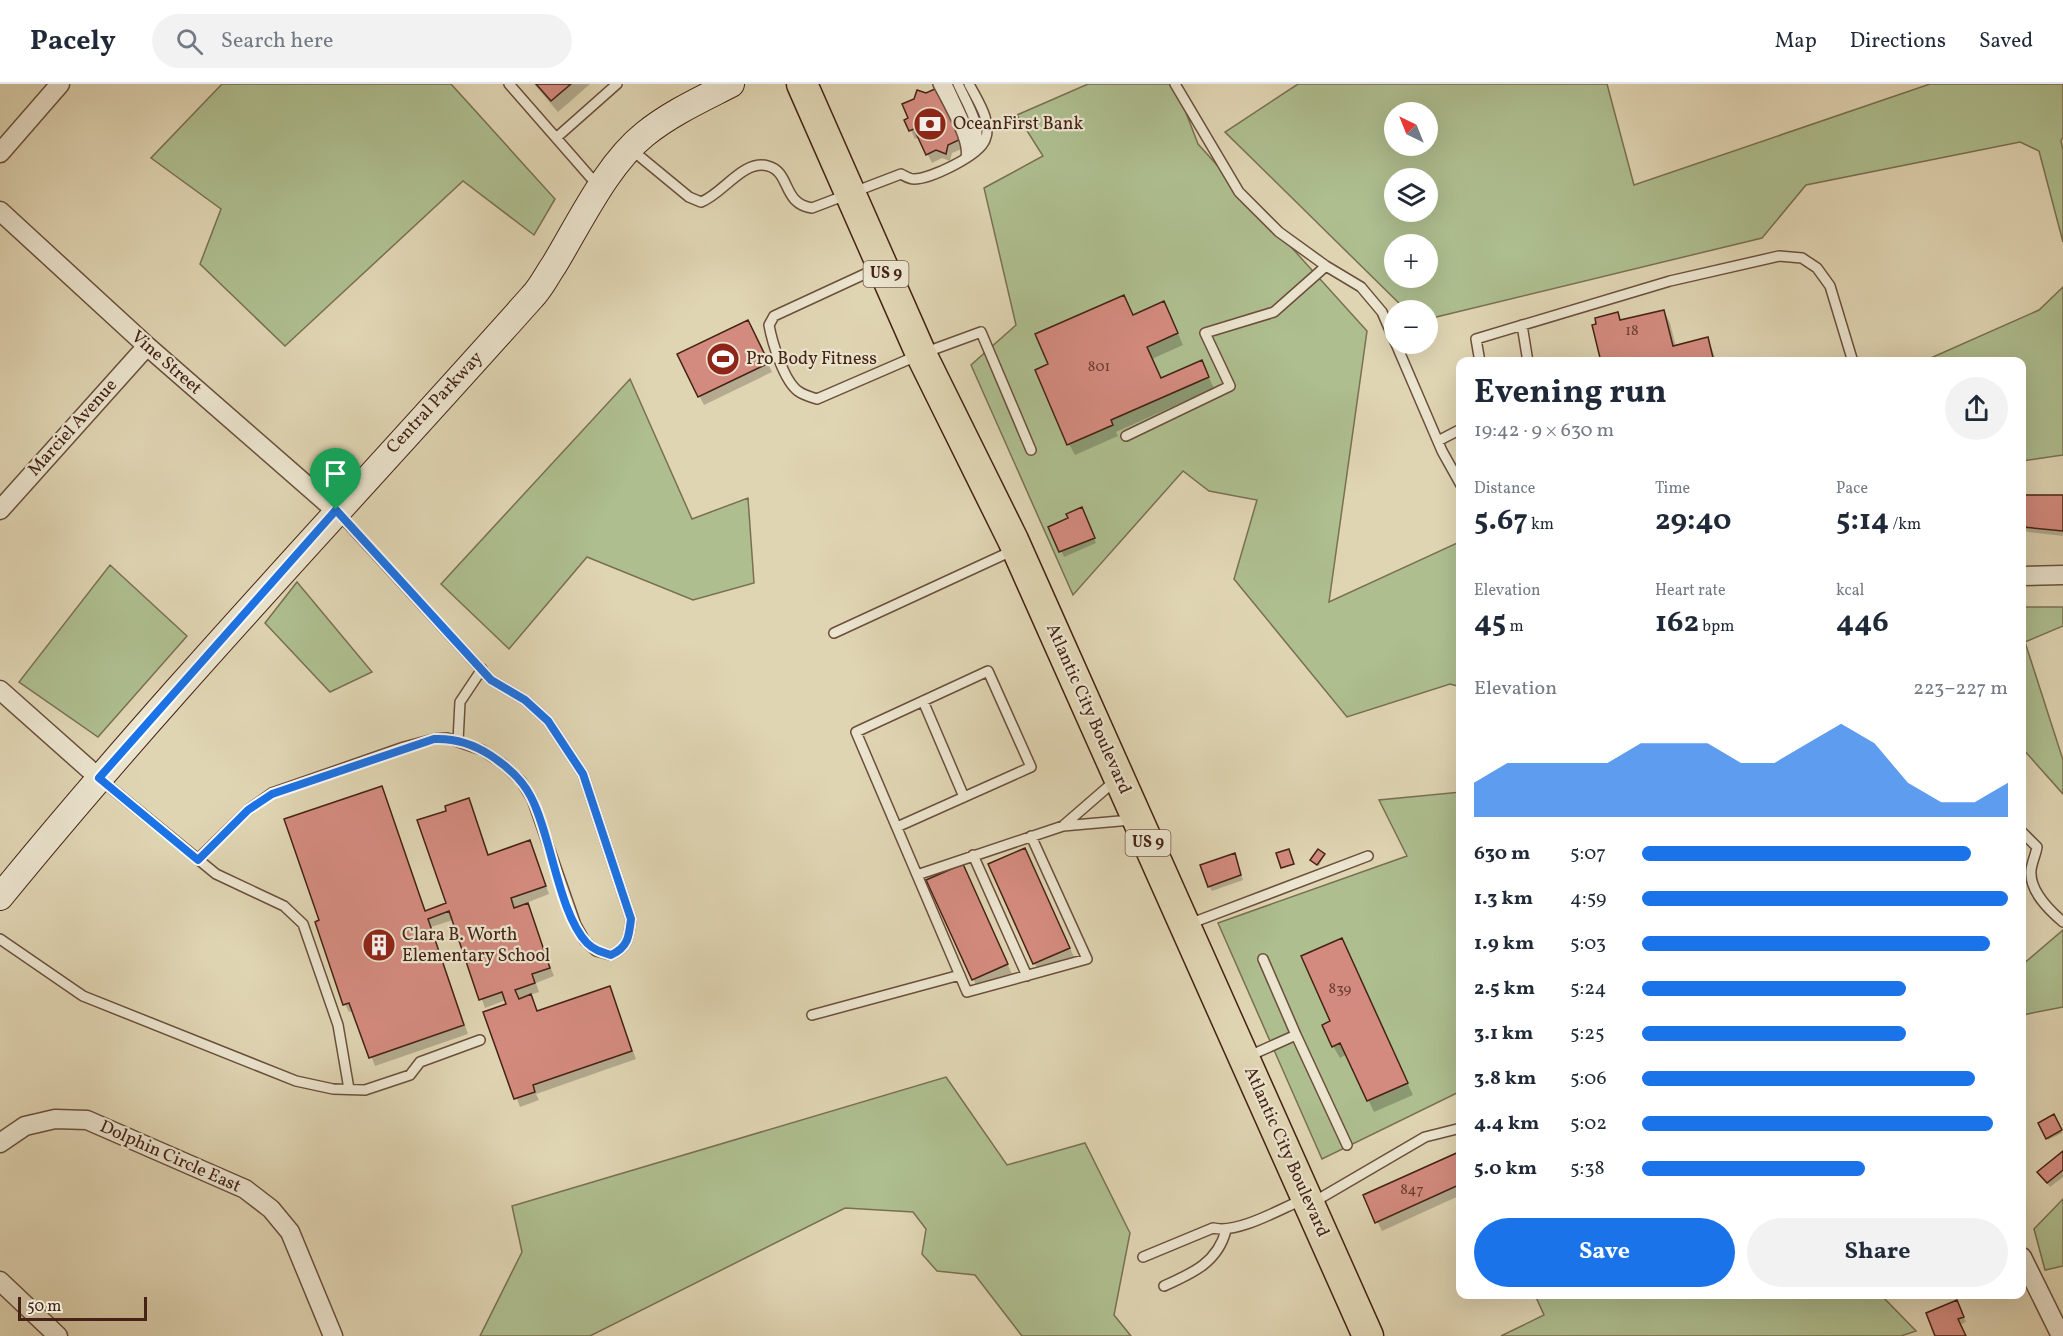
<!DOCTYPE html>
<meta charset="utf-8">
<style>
:root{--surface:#fff;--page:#f2f2f3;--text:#1f2937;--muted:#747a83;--line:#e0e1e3;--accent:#1a73e8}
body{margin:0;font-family:Vollkorn,serif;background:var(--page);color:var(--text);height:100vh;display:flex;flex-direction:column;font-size:22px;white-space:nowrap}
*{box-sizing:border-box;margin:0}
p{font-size:20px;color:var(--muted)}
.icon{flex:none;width:33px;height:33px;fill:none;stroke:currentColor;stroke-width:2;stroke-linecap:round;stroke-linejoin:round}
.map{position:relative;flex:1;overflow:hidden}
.drawer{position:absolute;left:1456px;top:273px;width:570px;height:942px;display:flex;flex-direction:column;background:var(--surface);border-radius:12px;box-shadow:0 6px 24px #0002}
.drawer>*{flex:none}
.needle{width:39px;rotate:317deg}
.controls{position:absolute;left:1384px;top:18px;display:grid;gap:12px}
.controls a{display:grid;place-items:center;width:54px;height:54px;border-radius:50%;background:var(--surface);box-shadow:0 6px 24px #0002;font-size:30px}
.scale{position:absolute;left:18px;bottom:15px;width:129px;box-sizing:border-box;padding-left:6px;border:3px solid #442215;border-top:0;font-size:16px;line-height:21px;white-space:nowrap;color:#442215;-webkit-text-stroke:4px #ebe4ce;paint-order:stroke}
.pin{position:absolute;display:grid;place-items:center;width:51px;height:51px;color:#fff;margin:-62px -26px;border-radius:50% 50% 50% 0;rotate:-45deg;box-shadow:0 0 6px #0007}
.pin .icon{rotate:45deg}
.round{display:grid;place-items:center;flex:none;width:63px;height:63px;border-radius:32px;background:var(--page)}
.head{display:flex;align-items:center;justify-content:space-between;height:102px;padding:0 18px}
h1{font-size:33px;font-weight:700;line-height:45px}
.stats{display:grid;grid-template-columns:repeat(3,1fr);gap:9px;height:102px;padding:6px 18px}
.stats div{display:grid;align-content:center}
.stats b{font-size:30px;font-weight:700}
.stats small{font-size:16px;font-weight:400}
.stats p{font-size:16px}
.chart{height:168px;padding:12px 18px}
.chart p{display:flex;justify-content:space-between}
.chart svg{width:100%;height:108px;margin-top:6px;fill:var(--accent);opacity:.7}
.action{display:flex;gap:12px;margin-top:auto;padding:12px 18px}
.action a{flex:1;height:69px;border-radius:36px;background:var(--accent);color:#fff;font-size:24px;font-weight:700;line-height:69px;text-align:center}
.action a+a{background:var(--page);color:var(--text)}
ul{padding:0 18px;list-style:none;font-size:20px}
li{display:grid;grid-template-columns:96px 72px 1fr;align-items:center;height:45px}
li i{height:15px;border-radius:8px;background:var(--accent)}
header{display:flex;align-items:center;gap:36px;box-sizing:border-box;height:84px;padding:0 30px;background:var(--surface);border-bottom:2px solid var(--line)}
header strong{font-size:28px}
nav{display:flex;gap:33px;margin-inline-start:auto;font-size:21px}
.search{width:420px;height:54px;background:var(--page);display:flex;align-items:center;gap:15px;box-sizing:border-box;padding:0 21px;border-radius:33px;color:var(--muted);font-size:22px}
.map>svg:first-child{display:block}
.green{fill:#aebe8f;stroke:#797052;stroke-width:1.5;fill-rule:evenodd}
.shadow{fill:#0003}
.building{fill:#d48b7f;stroke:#442215;stroke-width:1.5}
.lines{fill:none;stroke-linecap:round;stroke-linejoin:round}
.service-casing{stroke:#6b4f3c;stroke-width:12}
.minor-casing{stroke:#6b4f3c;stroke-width:21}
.secondary-casing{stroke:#442215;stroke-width:28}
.trunk-casing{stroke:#442215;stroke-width:33}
.service{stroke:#ebe4ce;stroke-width:9}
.minor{stroke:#ebe4ce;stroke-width:18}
.secondary{stroke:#ebe4ce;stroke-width:26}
.trunk{stroke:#e0d5b3;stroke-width:30}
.route-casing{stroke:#fff;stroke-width:12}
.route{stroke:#1a73e8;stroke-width:8}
.labels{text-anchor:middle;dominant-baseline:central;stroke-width:4.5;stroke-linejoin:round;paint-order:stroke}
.number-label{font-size:15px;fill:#683c30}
.shield{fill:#ebe4ce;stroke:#765c4c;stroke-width:1.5}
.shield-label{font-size:16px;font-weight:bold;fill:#442215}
.poi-label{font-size:18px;fill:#442215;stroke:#ebe4ce;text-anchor:start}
.street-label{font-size:18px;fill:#442215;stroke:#ebe4ce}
</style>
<header>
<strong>Pacely</strong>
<div class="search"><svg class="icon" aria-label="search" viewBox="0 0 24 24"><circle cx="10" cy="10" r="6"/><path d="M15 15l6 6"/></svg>Search here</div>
<nav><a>Map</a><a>Directions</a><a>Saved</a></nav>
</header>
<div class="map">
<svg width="2063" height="1252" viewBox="0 0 2063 1252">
<rect width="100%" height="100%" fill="#e0d5b3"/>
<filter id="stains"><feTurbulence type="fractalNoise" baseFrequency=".00333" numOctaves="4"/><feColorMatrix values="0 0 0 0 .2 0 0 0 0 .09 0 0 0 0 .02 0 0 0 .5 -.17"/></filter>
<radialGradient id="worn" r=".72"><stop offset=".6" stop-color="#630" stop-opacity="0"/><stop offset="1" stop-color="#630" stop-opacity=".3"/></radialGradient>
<!-- green -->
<path class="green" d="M222 0H451L555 115 534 151 463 97 285 262 200 180 221 125 151 74Z
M1088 0H1175L1198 60 1367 247 1329 518 1457 459 1461 462V603L1450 600 1347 633 1234 495 1257 416 1209 407 1183 387 1073 511 971 281 1016 241 984 104 1043 72 1017 31Z
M1298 0H1607L1634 101 1930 0H2063V53L2061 57 2063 66V158L2039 67 2020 58 1806 101 1762 154 1428 235V226H1406L1225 48ZM1428 28V62H1395V28ZM1428 94V128H1395V94ZM1395 160H1428V194H1395Z
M2063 203V371L2022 377V278L1924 277 2039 226Z
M630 295 692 435 748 414 754 499 693 516 587 473 509 565 441 500Z
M110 481 187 552 98 653 19 598Z
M297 498 372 588 330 608 265 539Z
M2022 523H2063V542L2025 558 2063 676V710L2022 664Z
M1461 708V1007L1322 1075 1218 839 1407 772 1379 716Z
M2063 846V923L2022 931V881Z
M946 993 1007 1081 1085 1059 1130 1149 1114 1231 1131 1252H1022L975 1191 937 1187 922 1170 926 1145 913 1128 845 1124 590 1252H480L522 1168 512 1122Z
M2063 1115V1182L2045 1186 2034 1145Z
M1535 1211H1881L1916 1247 1901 1252H1501L1544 1231Z"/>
<!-- shadow -->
<path class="shadow" d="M534 0H590L558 28Z
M926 11 970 14 976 28 953 38 964 64 952 69 950 77 942 74 932 79 919 53 915 55 906 36 910 34Z
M1124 213 1134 232 1170 230 1183 261 1152 275 1161 296 1201 278 1214 304 1116 348 1118 352 1075 371 1069 360 1050 281Z
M1664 227 1670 239 1676 263 1708 255 1717 278H1603L1618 230 1622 238Z
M752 246 772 288 704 321 679 271Z
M2063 412V452L2027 448 2024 442Z
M1084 430 1096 459 1064 473 1050 443Z
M381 703 426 828 448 820V728L468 716 489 772 530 758 549 810 526 819 554 892 536 899 539 908 530 911 538 928 609 904 636 975 536 1010 539 1016 520 1023 485 929 508 921 506 916 485 924 453 836 431 843 468 950 375 982 354 927 349 928 345 920 321 837Z
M1234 770 1243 796 1212 807 1209 802Z
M1324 771 1319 782 1313 778Z
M1030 777 1075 875 1041 890 1034 879Z
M962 782 1013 892 980 907 973 895Z
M1341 856 1413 1011 1374 1028 1347 970 1340 974 1333 962 1332 938Z
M2053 1032 2062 1049 2048 1056 2040 1039Z
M1461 1069V1111L1382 1147 1365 1112Z
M2063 1069V1093L2050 1103 2042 1093Z
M1959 1223 1966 1238 1960 1241 1965 1252H1937Z"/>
<!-- building -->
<path class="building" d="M536 0H571L551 17Z
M965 3 972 19 949 29 961 55 948 61 946 70 936 66 926 71 914 45 909 47 904 36 908 34 902 20 914 15 917 6 926 9 937 4 942 14Z
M1124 211 1133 231 1164 217 1178 249 1147 263 1161 294 1202 276 1209 293 1111 336 1113 341 1067 361 1035 286 1048 280 1035 250Z
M1664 226 1673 262 1708 253 1714 278H1601L1592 241 1596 240 1595 234 1618 228 1620 236Z
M748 236 769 279 698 313 677 270Z
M2023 411H2063V447L2023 443Z
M1082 423 1095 454 1059 468 1048 443 1068 434 1066 430Z
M382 702 425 827 446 819 417 736 446 727 445 722 469 714 488 771 530 756 546 802 511 814 514 824 528 819 550 884 532 890 535 899 515 906 519 915 531 910 537 927 610 902 632 967 533 1001 535 1008 514 1015 483 928 506 920 502 908 479 916 449 827 428 835 464 941 369 974 349 919 343 921 315 838 319 836 284 735Z
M1025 764 1070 864 1033 880 988 780Z
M1289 765 1294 780 1281 784 1276 769Z
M1318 765 1325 770 1317 781 1310 776Z
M1235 769 1241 791 1208 803 1200 781Z
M963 780 1008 880 972 896 926 796Z
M1342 854 1408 999 1367 1017 1340 959 1332 963 1322 941 1330 937 1301 872Z
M2054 1030 2062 1046 2046 1055 2038 1039Z
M1461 1067V1100L1375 1139 1363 1111Z
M2063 1067V1086L2047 1099 2037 1088Z
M1957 1216 1964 1233 1958 1235 1966 1252H1935L1926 1229Z"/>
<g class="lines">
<defs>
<path id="service" d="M509 0 599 103
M938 0C946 16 970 56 966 73
M947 0 972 54 971 66
M958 0C967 20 983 43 975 64
M1175 0 1239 108 1279 148 1326 182 1361 203 1382 228 1395 258
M556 54 617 0
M632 66 689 113 701 118C723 110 743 75 768 82 791 88 782 120 812 124L901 90C905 92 909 95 914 95 930 95 979 72 985 56 993 38 977 16 969 0
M880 183 774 232 769 241C772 258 784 297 798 307 803 311 811 313 817 315L921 270 981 248 1031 366
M1522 241 1528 278
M1396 260 1442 367 1461 401
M1480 278 1476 255 1670 197 1779 172 1802 174 1817 184 1830 202 1853 278
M1126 352 1230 302 1205 249 1274 228 1326 182
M1438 357 1461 345
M834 549 1014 466
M923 617 964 713
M458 657 460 618 482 585
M100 695 216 790 284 822 303 840 338 941 349 1005
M1064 741 1117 695
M897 743 1031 683 988 587 856 648 967 908 1087 875 1031 752
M2022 748 2037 763C2036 770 2032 778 2031 786 2029 807 2049 826 2063 838
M973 771 1027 892
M198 775 248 726 272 709 404 663 434 655 447 654 482 666 503 680 521 697 532 715 576 841 585 857 596 867 611 871C628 863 629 853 631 835L583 690 548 637 525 616 491 596 338 429
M917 791 1063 742 1131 736
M1189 840 1368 772
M0 855 83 912 296 997 333 1005 365 1006 410 991 420 978 480 956
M812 931 960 891
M1296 951 1347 1061
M1249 972 1296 951 1263 875
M1312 1119 1425 1053 1461 1044
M1143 1173 1213 1144C1238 1150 1280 1125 1304 1115
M1164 1202C1193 1189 1218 1178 1226 1146"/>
<path id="minor" d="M0 69 60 0
M0 127 147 262 336 427
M0 426 147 262
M2022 492 2063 491
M0 606 99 694
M0 1059 25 1042 55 1035 87 1036 245 1105 271 1125 290 1148 333 1252
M2022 1173 2061 1252
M0 1197 58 1252"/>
<path id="secondary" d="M0 813C169 606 354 413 532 213 541 204 547 191 554 181 579 140 607 80 645 50 671 29 702 15 731 0"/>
<path id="trunk" d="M802 0 921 270 1013 456 1368 1252"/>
</defs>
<!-- service casing -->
<use href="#service" class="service-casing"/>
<!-- minor casing -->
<use href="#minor" class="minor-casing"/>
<!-- secondary casing -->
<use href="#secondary" class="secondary-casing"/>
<!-- trunk casing -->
<use href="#trunk" class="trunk-casing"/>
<!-- service -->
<use href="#service" class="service"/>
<!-- minor -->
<use href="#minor" class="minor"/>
<!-- secondary -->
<use href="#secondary" class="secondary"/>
<!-- trunk -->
<use href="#trunk" class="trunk"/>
</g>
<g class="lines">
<defs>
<path id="route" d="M336 426 491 596 525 616 548 637 583 690 631 835C629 853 628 863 611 871 601 868 594 866 587 859 559 830 551 751 531 713 522 695 507 682 490 671 473 660 454 654 434 655L272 710 248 726 198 776 99 694Z"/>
</defs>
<!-- route casing -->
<use href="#route" class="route-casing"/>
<!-- route -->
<use href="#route" class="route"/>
</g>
<!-- icons -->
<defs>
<symbol id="bank-disc" viewBox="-11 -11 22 22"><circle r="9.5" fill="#8f2418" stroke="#ebe4ce"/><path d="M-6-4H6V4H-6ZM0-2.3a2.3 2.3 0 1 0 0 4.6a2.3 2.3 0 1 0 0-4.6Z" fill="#fff"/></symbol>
<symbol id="stadium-disc" viewBox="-11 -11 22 22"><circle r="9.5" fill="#8f2418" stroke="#ebe4ce"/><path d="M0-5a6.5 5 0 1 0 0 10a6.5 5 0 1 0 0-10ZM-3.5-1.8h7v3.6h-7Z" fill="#fff"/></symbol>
<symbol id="building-disc" viewBox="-11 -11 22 22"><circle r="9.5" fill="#8f2418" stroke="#ebe4ce"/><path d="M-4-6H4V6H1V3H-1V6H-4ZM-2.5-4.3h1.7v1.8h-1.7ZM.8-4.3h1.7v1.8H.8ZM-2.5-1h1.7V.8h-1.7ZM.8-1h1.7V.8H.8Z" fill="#fff"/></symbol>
</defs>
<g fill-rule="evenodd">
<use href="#bank-disc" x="911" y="21" width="38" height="38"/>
<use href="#stadium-disc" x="704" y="256" width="38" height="38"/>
<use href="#building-disc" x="360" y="842" width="38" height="38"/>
</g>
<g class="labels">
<!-- number labels -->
<g class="number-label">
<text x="1632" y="247">18</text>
<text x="1099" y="283">801</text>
<text x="1340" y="905">839</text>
<text x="1412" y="1106">847</text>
</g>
<!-- shield labels -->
<g class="shield">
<rect x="863.5" y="177" width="45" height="26" rx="4.5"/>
<rect x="1125.5" y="746" width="45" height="26" rx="4.5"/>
</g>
<g class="shield-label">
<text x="886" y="190">US 9</text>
<text x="1148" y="759">US 9</text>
</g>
<!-- poi labels -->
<g class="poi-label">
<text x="953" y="40">OceanFirst Bank</text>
<text x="746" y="275">Pro Body Fitness</text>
<text x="402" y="851">Clara B. Worth<tspan x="402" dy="21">Elementary School</tspan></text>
</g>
<!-- street labels -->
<g class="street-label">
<text transform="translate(166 279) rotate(41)">Vine Street</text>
<text transform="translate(435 319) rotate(-47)">Central Parkway</text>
<text transform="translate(73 344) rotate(-48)">Marciel Avenue</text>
<text transform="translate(1088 625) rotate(66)">Atlantic City Boulevard</text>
<text transform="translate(1286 1068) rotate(66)">Atlantic City Boulevard</text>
<text transform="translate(170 1073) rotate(24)">Dolphin Circle East</text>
</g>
</g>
<rect width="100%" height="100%" filter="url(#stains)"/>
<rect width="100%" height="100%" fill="url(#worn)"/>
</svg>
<div class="controls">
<a><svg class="needle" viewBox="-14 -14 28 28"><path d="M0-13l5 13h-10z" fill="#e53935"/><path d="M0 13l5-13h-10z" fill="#747a83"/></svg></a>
<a><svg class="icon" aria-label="layers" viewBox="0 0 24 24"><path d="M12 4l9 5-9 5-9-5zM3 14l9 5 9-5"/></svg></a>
<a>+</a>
<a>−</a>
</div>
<div class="scale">50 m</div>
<div class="pin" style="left:336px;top:426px;background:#1e9e55"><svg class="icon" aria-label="arrive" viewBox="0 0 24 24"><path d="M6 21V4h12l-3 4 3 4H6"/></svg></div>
<section class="drawer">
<div class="head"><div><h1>Evening run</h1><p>19:42 · 9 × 630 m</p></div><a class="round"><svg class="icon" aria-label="share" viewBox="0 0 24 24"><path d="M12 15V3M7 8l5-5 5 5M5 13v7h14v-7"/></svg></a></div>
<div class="stats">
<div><p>Distance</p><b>5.67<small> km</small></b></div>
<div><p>Time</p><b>29:40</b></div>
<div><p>Pace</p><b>5:14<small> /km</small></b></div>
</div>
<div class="stats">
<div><p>Elevation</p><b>45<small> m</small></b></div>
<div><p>Heart rate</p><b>162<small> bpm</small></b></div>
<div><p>kcal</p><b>446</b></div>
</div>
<div class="chart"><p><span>Elevation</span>223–227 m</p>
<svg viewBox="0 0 160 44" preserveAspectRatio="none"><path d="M0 44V30L10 22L20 22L30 22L40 22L50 14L60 14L70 14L80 22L90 22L100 14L110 6L120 14L130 30L140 38L150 38L160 30V44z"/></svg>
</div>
<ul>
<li><b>630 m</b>5:07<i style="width:90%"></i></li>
<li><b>1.3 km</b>4:59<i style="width:100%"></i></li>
<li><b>1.9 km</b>5:03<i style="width:95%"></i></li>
<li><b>2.5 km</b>5:24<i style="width:72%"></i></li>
<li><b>3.1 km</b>5:25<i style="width:72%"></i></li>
<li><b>3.8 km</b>5:06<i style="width:91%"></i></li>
<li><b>4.4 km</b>5:02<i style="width:96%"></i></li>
<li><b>5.0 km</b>5:38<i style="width:61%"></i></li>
</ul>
<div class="action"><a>Save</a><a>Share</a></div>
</section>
</div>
